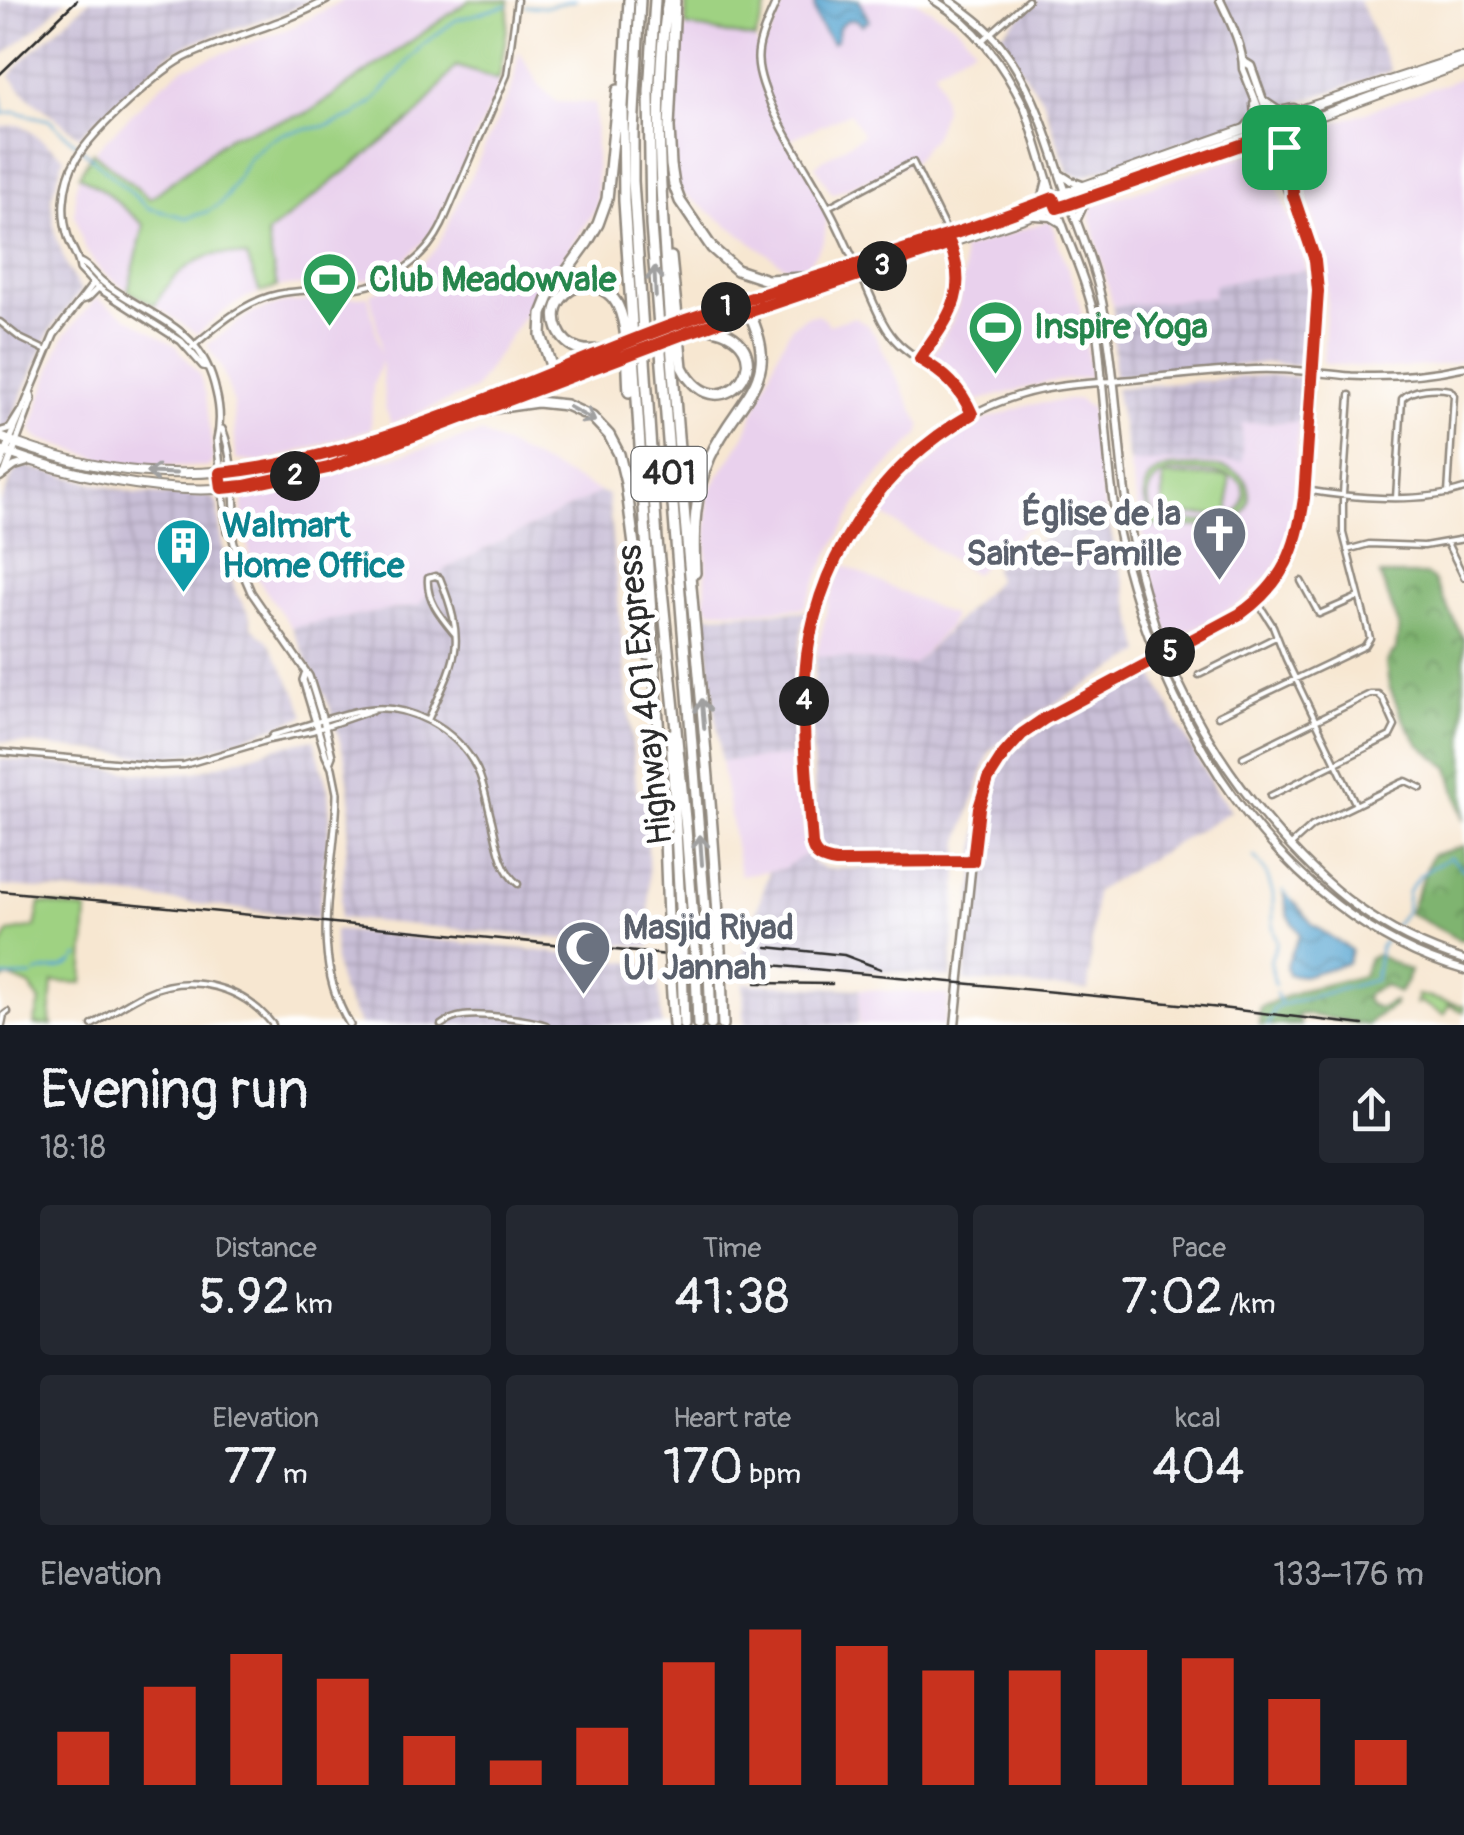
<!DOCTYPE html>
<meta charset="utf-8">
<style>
:root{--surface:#171b24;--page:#242831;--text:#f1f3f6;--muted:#9ea1a6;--accent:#c8321e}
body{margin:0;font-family:Pangolin,sans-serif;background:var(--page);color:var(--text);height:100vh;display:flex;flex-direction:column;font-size:38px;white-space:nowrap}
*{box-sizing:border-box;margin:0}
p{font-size:32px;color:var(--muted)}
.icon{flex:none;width:55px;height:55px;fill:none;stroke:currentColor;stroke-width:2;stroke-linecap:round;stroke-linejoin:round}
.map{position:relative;height:1025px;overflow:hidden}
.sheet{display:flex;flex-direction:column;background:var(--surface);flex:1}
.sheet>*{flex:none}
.pin{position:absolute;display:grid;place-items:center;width:85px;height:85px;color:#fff;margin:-42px;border-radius:20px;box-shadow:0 5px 15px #0006}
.km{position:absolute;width:50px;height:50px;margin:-25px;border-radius:50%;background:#222;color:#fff;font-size:28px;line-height:50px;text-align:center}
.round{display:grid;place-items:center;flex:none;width:105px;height:105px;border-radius:10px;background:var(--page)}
.overview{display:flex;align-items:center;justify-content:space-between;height:170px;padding:0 40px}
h1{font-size:55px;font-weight:600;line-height:75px}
.metrics{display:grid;grid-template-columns:repeat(3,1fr);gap:15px;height:170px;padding:10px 40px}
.metrics div{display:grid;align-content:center;border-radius:10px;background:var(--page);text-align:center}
.metrics b{font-size:50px;font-weight:600}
.metrics small{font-size:28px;font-weight:400}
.metrics p{font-size:28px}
.chart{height:280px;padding:20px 40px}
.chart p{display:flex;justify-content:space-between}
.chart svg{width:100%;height:180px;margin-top:10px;stroke:var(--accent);stroke-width:6}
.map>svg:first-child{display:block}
.built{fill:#e9d1ed}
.industrial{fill:url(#industrial-grid)}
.green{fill:#9fd282;stroke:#657e56;stroke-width:2.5;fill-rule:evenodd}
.forest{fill:url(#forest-crowns);stroke:#55704e;stroke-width:2.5}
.water{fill:url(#water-waves);stroke:#42687e;stroke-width:2.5}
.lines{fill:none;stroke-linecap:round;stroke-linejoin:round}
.stream{stroke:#58a6d1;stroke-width:2.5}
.minor-casing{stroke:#91897e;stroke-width:9}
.tertiary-casing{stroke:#91897e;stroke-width:10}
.secondary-casing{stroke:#91897e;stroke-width:11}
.primary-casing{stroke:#91897e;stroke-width:12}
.motorway-casing{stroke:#91897e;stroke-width:14}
.minor{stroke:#fff;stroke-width:4}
.tertiary{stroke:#fff;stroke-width:5}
.secondary{stroke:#fff;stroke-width:6}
.primary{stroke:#fff;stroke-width:8}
.motorway{stroke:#fff;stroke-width:9}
.rail{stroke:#2b2b2b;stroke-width:2.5}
.primary-bridge-casing{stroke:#91897e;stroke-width:12;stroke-linecap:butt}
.motorway-bridge-casing{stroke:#91897e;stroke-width:14;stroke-linecap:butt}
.primary-bridge{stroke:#fff;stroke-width:8}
.motorway-bridge{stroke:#fff;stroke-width:9}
.oneway{stroke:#a0a0a0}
.route-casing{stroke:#fff;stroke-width:20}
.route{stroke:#c8321e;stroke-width:12}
.labels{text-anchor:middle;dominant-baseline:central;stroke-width:10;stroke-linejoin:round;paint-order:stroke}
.shield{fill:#fff;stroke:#6b6b6b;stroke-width:2.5}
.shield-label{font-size:32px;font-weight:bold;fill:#2b2b2b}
.leisure-label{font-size:35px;font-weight:bold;fill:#27864d;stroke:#fff;text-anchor:start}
.worship-label{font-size:35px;font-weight:bold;fill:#5b616d;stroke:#fff;text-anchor:end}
.culture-label{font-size:35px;font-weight:bold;fill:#0d838f;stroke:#fff;text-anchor:start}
.street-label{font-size:35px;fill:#2b2b2b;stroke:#fff}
</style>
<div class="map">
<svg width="1464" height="1025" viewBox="0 0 1464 1025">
<defs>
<pattern id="industrial-grid" width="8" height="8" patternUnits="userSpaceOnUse" patternTransform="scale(2.5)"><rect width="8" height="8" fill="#c9bfd7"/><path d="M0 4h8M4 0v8" fill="none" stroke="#ada4b9"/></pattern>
<pattern id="forest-crowns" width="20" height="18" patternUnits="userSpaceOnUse" patternTransform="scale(2.5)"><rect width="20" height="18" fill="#7fb470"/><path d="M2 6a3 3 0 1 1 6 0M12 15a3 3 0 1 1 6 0" fill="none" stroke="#68935c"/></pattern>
<pattern id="water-waves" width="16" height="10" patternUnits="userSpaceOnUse" patternTransform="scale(2.5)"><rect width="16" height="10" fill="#58a6d1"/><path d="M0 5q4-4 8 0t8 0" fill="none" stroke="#4987aa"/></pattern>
</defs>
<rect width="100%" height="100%" fill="#fff"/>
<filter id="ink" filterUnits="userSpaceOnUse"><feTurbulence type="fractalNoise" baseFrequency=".01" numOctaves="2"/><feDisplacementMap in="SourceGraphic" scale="20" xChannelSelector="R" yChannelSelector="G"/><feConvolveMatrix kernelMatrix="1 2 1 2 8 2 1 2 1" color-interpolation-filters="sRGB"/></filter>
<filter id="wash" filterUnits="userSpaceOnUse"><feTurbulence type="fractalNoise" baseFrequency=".0048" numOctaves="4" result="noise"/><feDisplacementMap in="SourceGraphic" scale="40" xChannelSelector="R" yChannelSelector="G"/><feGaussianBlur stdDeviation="2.25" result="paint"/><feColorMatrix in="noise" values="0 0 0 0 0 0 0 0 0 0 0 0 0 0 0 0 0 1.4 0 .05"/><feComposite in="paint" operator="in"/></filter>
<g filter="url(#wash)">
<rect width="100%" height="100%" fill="#f7e7d1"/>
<!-- built -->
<path class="built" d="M344 0H468L307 113 230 136 150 199 95 151 159 87 183 68 293 27Z
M786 0H915L957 26 975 47 934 70 940 83 944 109 934 136 913 162 884 172 832 194 815 165 863 135 850 113 790 139 828 207 824 241 806 267 793 272 673 186 670 170 677 58 686 26 755 39 759 49 770 36Z
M519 51 540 86 556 102 595 103 597 207 474 390 391 424 385 407 381 361 373 386 371 429 261 463 236 460 233 401 222 368 207 345 250 314 283 303 368 296 381 355 380 340 370 294 409 276 421 266 438 246 508 97 513 84Z
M456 66 499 80 498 88 435 226 425 240 401 264 379 277 366 280 277 287 266 234 419 113Z
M1464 77V359L1450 364 1389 369 1326 364 1323 361 1327 301 1326 266 1295 152 1298 136Z
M1254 152 1265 156 1302 250 1307 270 1215 284 1214 297 1113 306 1091 219 1092 206Z
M79 175 103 190 144 224 128 291 100 270 84 248 75 214V190Z
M1050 220 1077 293 1085 331 1090 377 1048 382 977 401 955 373 932 356 952 321 958 305 964 272 962 250Z
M219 254 247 257 260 293 247 297 226 310 197 334 155 305 162 291 187 266Z
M96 298 176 346 199 374 206 395 213 459 209 467 118 464 39 439 31 429 56 354 65 335Z
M817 315 826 320 828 325 855 317 868 326 876 337 921 425 919 435 879 475 858 502 829 554 805 606 800 608 757 611 710 610 705 603 708 493 745 435 781 346 792 326 808 316Z
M1077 399 1091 408 1105 509 1074 511 1024 530 974 574 878 512 951 442 985 420 1029 405Z
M1299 422 1293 520 1280 560 1269 576 1241 603 1175 639H1168L1145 548 1129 462H1241V423Z
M481 433 601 492 445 569 419 605 291 627 252 571 242 509 246 493 274 489Z
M843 565 953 616 949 626 913 665 816 655 829 601Z
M798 756 806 854 782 869 740 875 721 761Z
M860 989 949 995 944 1025H859Z"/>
<!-- industrial -->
<path class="industrial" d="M0 0H66L39 26 0 57Z
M90 0H310L293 9 188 44 167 56 79 136 27 96 10 76 22 61Z
M1038 0H1359L1391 71 1081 177 1068 172 1043 100 998 37Z
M22 125 64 157 51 198 55 233 67 267 81 291 51 329 8 427 0 430V126Z
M1307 270 1310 290 1304 366 1268 363 1114 377 1113 306 1213 297 1214 284Z
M1269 375 1301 377 1299 422 1242 423V462H1129L1115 388Z
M25 466 134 493 211 497 217 502 221 540 236 593 249 614 252 627 268 641 298 696 305 716 205 751 161 758 0 741V504L14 472Z
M601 492 608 495 637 794 647 795 650 947 339 918 351 802 345 759 330 707 291 627 419 605 445 569Z
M1105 509 1142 653 1029 719 990 751 960 841 951 978 742 958 769 871 782 869 806 854 815 864 827 869 886 868V855L836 854 824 851 817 847 811 717 816 655 913 665 997 580 993 568 1056 531 1074 511Z
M807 611 803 623 794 692 798 756 721 761 704 615Z
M1150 667 1175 718 1215 790 1231 811 1096 891 1088 990 964 981 978 831 998 768 1013 750 1041 729Z
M314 739 328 789 330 819 318 918 148 898 0 886V759L155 774 196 772 277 747Z
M334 930 517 948 657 966 662 1025H360L341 989 335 964Z
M743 983 860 989 858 1025H744Z"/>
<!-- green -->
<path class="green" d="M470 0H509L507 29 499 80 456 66 419 113 267 234 277 287 260 293 247 257C239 256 230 254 223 254 193 255 168 281 155 305L128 291 144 225 103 190 79 175 93 152 150 199 230 136 308 113Z
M686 0H769L755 39 686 26Z
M1170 467C1195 467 1250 457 1249 497 1248 508 1242 518 1232 522 1216 530 1164 525 1144 525V520H1152C1140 497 1139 474 1170 467ZM1171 472C1192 472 1258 464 1242 505 1239 512 1232 518 1224 520 1213 522 1171 523 1161 518 1137 506 1148 477 1171 472Z
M1163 476H1229V515H1163Z
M40 903 87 910 83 983 53 982 50 1020 52 1025H34L40 1002 30 986 9 977 0 981V950L9 932 35 927Z
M1418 995 1464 1006V1012L1449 1005 1444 1015 1418 1001 1416 1005Z"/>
<!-- forest -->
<path class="forest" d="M1380 575H1426L1433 579 1464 640V821L1449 768 1419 744 1402 717 1389 686 1386 663 1396 649 1399 626Z
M1464 846V939L1460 940 1409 913 1432 855Z
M1377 955 1410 971 1406 983 1398 993 1385 985 1371 991 1365 998 1370 1005 1380 1008 1394 1001V1005C1385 1013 1374 1015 1368 1025L1303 1014 1297 1016 1301 1025H1259L1260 1007 1302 990 1363 976 1369 958Z"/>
<!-- water -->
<path class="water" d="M815 0H859L869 21 862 25 857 20H847L839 27 837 40 832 43C823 29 811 17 815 0Z
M1284 895 1297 905 1313 925 1351 950 1348 963 1303 976 1288 974 1286 966 1300 934 1288 915Z"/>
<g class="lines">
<!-- stream -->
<path class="stream" d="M526 6 544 7 575 0
M0 91 3 113
M0 114 15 112 49 120 148 208 187 218 206 212 219 205 227 196 249 158 267 142 284 133 327 126 354 116 373 102 422 45 456 20 508 5
M1254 857 1266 872 1273 894V926L1277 942 1270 961 1275 985
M1283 890 1291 901
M1392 929 1406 911 1408 891 1420 875 1450 857 1464 870
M76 958 79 956
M36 973C49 968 63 971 74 961
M0 977 32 976
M1276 993 1280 1003
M1268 1025 1274 1009 1281 1005 1375 980 1380 948 1385 940"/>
</g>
</g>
<g filter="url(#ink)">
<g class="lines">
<defs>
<path id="minor" d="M983 40 1028 0
M828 207 913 162 948 234
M0 322 20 338 47 351
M192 347C218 325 245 301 278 294 301 289 326 290 349 289 388 286 425 260 442 225L507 75 517 0
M919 359C946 319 970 296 950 246
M1305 490C1352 498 1419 504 1464 489
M1396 498 1402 399C1412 388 1437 387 1450 390L1454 395 1448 494
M1447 543 1464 577
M1347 550 1369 544 1424 546 1464 539
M1301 581 1319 614 1358 597
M1257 601 1273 626 1286 659 1356 805
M1199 675 1276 637
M1218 716 1365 646 1370 638 1343 533V494L1350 395
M428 720C457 657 467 645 440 578L435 576 428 578C426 600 441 617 455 634
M269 740 312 731 373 710
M0 752 160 766 184 765 269 740 273 735C302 727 332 716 362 710 407 701 457 729 477 769 485 785 487 804 492 821 497 842 500 870 518 884
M1243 757 1370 694H1378L1383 699 1395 726 1390 736 1270 796
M1290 846 1312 826 1401 783 1406 781 1421 788
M2 1025 4 1015 8 1012
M92 1025C110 1014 128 1001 146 993 191 972 244 987 273 1025
M441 1025C448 1020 455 1017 463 1016 481 1013 529 1019 546 1025"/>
<path id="tertiary" d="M777 0C770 18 757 40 758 60 760 102 809 170 829 209 839 227 847 247 856 265
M80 262C90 266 94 275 103 282 109 287 116 291 122 295 168 324 204 335 216 392 220 408 221 423 217 439L227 531 232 535 239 564 251 592 309 676 325 727 332 756 330 761
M861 275C872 297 881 327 899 344 929 371 954 373 972 414
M82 300 88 298 99 287
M207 367 203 366 181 341 98 288 80 269C79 258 73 251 69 240 65 228 63 215 64 202 65 187 69 171 77 158 92 131 162 67 190 55 235 35 283 24 327 0
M222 429C231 447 239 517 232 535
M10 440 54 335 93 284
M16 443 32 400 31 394
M305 674 303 680 326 756 332 768 337 793C336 872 306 953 350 1025
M973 861H829L816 854 812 846C809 815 809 785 807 755 805 722 803 689 807 657 823 539 904 430 1020 395 1052 385 1084 384 1117 381 1160 377 1203 372 1245 370 1281 367 1316 373 1351 376 1389 378 1427 375 1464 367"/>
<path id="secondary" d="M934 0C976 25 1003 64 1025 108 1038 146 1048 186 1062 223 1073 254 1088 285 1094 316 1099 338 1100 361 1102 384 1107 434 1109 485 1119 534 1156 713 1279 918 1464 970
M949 0C963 10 978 20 990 33 1027 73 1044 125 1060 175 1075 221 1096 265 1104 312 1120 400 1118 488 1140 575 1163 667 1208 750 1269 822 1325 888 1380 934 1464 960
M1220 0C1230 21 1243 46 1243 69L1264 122 1288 191 1293 195
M1264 101 1279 111 1294 108 1299 111
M1245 128 1255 116 1254 104
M1248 143 1263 145 1273 152
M1285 151 1284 139 1290 128
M1060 174 1071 181 1085 186
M1034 203 1043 196 1047 180
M1035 216 1051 217 1061 223
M1077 219 1083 206 1091 197
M0 432 10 429 20 413
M0 466 10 441
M5 473 16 443
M0 477 15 466 28 462
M955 1025 976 823C984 778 1005 744 1044 719L1224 623C1301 578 1303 525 1308 444 1311 403 1313 362 1317 320 1319 270 1310 241 1293 195L1294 189 1251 66 1243 61"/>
<path id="primary" d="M867 263 1270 120 1459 58H1464
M870 270 1246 143 1464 63
M687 320 848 269
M689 332 851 278
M0 437C218 526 400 433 602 352
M0 450C66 474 160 495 231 488 289 482 344 462 399 442 470 416 540 387 611 361"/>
<path id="motorway" d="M629 0 623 106 624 201 664 812 669 945
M640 0 633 132V181L657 540 686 829 695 947
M655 0 649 92 651 225 708 948
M668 0C651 108 663 219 670 327 683 535 709 742 720 950
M675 0 669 127 671 165 674 185 680 201 712 248 737 270 767 280 820 277
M671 257 682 367C721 442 796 339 702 327
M611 348C601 350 590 352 580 349 559 344 548 317 561 299 577 277 608 284 618 306 629 329 627 367 629 392
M556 381 541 335 542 314 550 294 587 243 598 224 607 199 618 90
M488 409 537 402 566 405 592 417 609 435 619 454 626 483 648 655
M695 573C693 534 694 493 710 457 740 392 788 381 743 301
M671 734 682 946
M670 965 674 1025
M682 966 684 1025
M696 968 698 1025
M709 970 711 1025
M721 973 723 1025"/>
</defs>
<!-- minor casing -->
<use href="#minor" class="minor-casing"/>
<!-- tertiary casing -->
<use href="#tertiary" class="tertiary-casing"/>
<!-- secondary casing -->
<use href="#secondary" class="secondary-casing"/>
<!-- primary casing -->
<use href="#primary" class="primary-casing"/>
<!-- motorway casing -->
<use href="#motorway" class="motorway-casing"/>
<!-- minor -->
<use href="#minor" class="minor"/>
<!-- tertiary -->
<use href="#tertiary" class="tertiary"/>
<!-- secondary -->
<use href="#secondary" class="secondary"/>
<!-- primary -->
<use href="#primary" class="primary"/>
<!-- motorway -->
<use href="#motorway" class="motorway"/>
<!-- rail -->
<path class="rail" d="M0 74 77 0
M0 891 1221 1008 1363 1025
M767 947 844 955 881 969
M756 983 832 984"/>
<defs>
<path id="primary-bridge" d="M848 269 867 263
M851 278 870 270
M611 348 687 320
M611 361 689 332"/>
<path id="motorway-bridge" d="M669 945 670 965
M682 946V966
M695 947 696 968
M708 948 709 970
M720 950 721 973"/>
</defs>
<!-- primary-bridge casing -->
<use href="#primary-bridge" class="primary-bridge-casing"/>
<!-- motorway-bridge casing -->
<use href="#motorway-bridge" class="motorway-bridge-casing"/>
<!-- primary-bridge -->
<use href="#primary-bridge" class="primary-bridge"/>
<!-- motorway-bridge -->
<use href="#motorway-bridge" class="motorway-bridge"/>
</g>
<!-- one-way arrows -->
<defs><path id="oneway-shaft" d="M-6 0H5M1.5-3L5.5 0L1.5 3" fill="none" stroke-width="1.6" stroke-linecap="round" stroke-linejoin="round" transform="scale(2.5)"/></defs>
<g class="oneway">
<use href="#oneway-shaft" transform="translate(655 282) rotate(-93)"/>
<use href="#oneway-shaft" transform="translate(582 414) rotate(29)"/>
<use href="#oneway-shaft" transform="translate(161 473) rotate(-178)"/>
<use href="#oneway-shaft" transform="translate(703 714) rotate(-95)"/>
<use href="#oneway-shaft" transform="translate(701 850) rotate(-94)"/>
</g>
</g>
<g class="lines" filter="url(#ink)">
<defs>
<path id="route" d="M1290 128C1275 150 1294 172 1293 195L1315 260 1318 291 1304 498C1297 548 1284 583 1240 614L1044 719 1022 734 1004 754 988 779 979 808 973 861 836 862C823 860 814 857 812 844 808 788 801 730 805 675 813 564 877 468 972 414 961 388 944 373 920 359 947 318 970 296 950 244L689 332 328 468 244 486 222 488 220 473C383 457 534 374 686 320 808 277 933 245 1053 198L1057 208 1070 204Z"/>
</defs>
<!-- route casing -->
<use href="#route" class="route-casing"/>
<!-- route -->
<use href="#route" class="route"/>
</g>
<!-- icons -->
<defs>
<symbol id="stadium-pin" viewBox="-11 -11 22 30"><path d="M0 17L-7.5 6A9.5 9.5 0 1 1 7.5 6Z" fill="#2e9e5b" stroke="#fff"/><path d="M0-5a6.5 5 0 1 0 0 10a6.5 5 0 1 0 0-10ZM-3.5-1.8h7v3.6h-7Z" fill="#fff"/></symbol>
<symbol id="church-pin" viewBox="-11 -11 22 30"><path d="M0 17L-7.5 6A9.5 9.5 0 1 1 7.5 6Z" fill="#6b7280" stroke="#fff"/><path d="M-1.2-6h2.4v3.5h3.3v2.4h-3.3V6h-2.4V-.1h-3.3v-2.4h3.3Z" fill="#fff"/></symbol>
<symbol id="building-pin" viewBox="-11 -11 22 30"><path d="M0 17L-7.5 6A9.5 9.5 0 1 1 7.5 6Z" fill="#0f9aa8" stroke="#fff"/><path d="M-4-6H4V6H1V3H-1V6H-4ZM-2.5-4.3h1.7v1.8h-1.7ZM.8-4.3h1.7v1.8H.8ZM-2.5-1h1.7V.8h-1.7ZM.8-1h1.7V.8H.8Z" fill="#fff"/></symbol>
<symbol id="mosque-pin" viewBox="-11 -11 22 30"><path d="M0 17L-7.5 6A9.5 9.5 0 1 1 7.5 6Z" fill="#6b7280" stroke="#fff"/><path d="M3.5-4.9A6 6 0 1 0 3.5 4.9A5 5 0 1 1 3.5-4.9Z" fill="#fff"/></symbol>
</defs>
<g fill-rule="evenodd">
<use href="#stadium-pin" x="298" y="248" width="63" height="86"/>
<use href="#stadium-pin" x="964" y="296" width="63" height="86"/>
<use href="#church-pin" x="1188" y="502" width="63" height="86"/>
<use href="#building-pin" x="152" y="514" width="63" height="86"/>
<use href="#mosque-pin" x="552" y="916" width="63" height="86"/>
</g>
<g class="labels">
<!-- shield labels -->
<rect class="shield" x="631.5" y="447" width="75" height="54" rx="8"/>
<g class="shield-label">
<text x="669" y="474">401</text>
</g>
<!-- leisure labels -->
<g class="leisure-label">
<text x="369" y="280">Club Meadowvale</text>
<text x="1034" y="327">Inspire Yoga</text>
</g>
<!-- worship labels -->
<g class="worship-label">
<text x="1181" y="514">Église de la<tspan x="1181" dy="40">Sainte-Famille</tspan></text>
<text x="623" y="928" text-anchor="start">Masjid Riyad<tspan x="623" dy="40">Ul Jannah</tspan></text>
</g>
<!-- culture labels -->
<g class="culture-label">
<text x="222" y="526">Walmart<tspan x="222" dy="40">Home Office</tspan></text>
</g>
<!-- street labels -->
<g class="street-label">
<text transform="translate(645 695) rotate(-96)">Highway 401 Express</text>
</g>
</g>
</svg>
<div class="pin" style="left:1284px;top:147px;background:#1e9e55"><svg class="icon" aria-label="arrive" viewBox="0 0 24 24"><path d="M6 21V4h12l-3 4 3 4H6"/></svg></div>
<b class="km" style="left:726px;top:307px">1</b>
<b class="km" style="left:295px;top:476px">2</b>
<b class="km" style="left:882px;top:266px">3</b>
<b class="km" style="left:804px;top:701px">4</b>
<b class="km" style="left:1170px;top:652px">5</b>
</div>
<section class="sheet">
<div class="overview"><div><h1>Evening run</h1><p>18:18</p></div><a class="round"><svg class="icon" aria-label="share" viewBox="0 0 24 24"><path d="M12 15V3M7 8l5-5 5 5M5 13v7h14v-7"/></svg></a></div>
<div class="metrics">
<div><p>Distance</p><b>5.92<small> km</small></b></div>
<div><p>Time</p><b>41:38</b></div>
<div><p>Pace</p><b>7:02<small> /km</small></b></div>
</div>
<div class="metrics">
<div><p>Elevation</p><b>77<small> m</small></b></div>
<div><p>Heart rate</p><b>170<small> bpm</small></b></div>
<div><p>kcal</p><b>404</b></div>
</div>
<div class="chart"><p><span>Elevation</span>133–176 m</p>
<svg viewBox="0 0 160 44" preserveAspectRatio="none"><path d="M5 44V31M15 44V20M25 44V12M35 44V18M45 44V32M55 44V38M65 44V30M75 44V14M85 44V6M95 44V10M105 44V16M115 44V16M125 44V11M135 44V13M145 44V23M155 44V33"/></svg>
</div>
</section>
